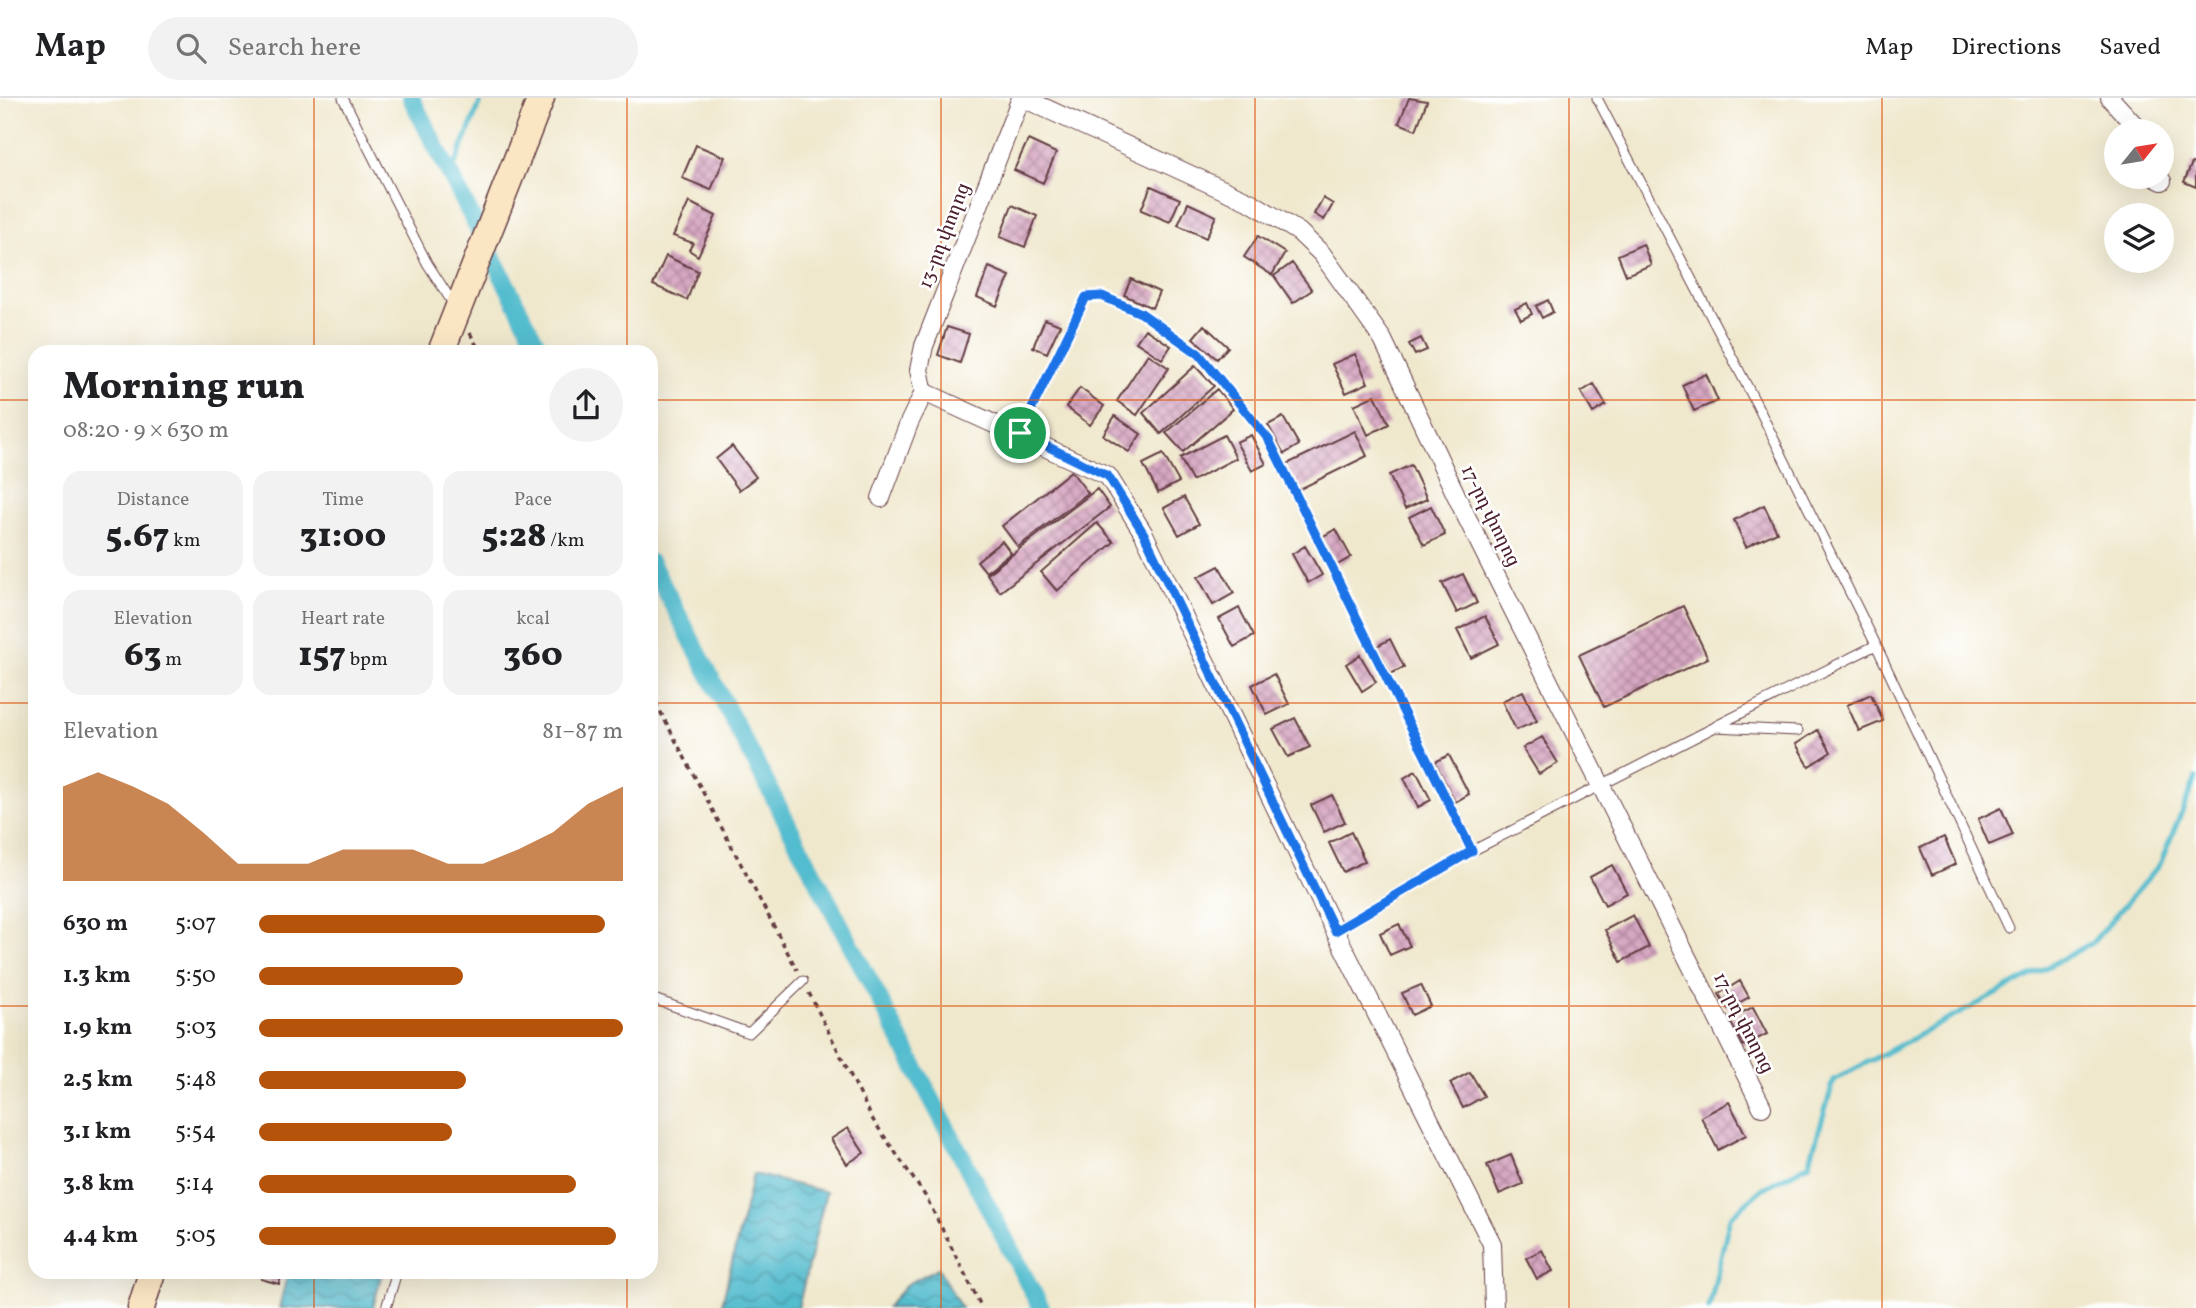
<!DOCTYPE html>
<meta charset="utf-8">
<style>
:root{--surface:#fff;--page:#f2f2f2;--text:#202124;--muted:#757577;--line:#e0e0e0;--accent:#b45309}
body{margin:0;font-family:Vollkorn,"Noto Serif Armenian",serif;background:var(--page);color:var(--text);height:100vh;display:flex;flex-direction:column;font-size:26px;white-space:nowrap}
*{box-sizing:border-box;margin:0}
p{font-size:23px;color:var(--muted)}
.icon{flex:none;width:38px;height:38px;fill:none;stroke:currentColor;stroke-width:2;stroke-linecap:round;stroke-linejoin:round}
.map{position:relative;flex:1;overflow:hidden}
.drawer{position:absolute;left:28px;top:247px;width:630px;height:934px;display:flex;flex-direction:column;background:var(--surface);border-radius:21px;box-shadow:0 7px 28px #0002}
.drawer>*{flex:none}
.needle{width:46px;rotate:60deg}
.tools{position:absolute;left:2104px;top:21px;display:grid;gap:14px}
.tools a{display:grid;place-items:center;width:70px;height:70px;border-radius:50%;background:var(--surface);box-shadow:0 7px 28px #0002;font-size:35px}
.pin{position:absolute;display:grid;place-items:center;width:60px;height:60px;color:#fff;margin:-30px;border:4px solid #fff;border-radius:50%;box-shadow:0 2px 7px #0007}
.round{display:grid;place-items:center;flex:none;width:74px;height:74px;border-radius:37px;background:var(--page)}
.summary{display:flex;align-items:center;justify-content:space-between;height:119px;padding:0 35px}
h1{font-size:38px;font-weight:800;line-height:52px}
.metrics{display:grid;grid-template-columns:repeat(3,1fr);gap:10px;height:119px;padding:7px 35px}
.metrics div{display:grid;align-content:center;border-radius:18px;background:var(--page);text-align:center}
.metrics b{font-size:35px;font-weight:800}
.metrics small{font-size:19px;font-weight:400}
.metrics p{font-size:19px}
.chart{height:196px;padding:14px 35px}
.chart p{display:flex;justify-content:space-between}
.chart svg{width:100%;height:126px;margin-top:7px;fill:var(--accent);opacity:.7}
ul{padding:0 35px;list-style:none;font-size:23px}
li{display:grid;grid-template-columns:112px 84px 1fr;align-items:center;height:52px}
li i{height:18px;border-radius:9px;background:var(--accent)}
header{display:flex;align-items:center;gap:42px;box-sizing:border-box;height:98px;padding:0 35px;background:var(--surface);border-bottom:2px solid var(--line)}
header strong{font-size:33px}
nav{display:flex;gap:38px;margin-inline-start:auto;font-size:24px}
.search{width:490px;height:63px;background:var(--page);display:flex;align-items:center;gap:18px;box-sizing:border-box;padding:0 24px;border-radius:38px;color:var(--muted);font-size:26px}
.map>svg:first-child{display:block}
.water{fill:url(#water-waves);stroke:#4e6e7c;stroke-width:2}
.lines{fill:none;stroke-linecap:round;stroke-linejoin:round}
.stream{stroke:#52bcce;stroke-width:5}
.canal{stroke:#52bcce;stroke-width:18}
.building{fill:url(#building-cross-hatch)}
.lane-casing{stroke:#633d43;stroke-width:11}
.street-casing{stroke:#633d43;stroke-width:20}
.secondary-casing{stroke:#633d43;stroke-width:29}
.path{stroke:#633d43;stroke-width:3.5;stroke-dasharray:5 5;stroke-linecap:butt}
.lane{stroke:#fff;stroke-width:9}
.street{stroke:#fff;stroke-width:18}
.secondary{stroke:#fbe6c4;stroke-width:26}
.route-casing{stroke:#fff;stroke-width:14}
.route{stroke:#1a73e8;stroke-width:9}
.grid{fill:none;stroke:#e0560e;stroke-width:2;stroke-opacity:0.55}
.labels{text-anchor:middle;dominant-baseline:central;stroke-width:5;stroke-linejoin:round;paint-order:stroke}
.street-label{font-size:19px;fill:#4a1f2b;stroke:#fff}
</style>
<header>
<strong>Map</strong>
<div class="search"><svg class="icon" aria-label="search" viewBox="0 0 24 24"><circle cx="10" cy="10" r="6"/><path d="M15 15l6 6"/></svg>Search here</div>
<nav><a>Map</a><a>Directions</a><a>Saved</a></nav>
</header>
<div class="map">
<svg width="2196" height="1210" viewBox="0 0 2196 1210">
<defs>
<pattern id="water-waves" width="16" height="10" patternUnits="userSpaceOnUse" patternTransform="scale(1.75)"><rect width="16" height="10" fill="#52bcce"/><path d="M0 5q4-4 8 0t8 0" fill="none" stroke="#4698a7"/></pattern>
<pattern id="building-cross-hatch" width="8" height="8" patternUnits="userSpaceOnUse" patternTransform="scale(1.75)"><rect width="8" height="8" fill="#d7a7c2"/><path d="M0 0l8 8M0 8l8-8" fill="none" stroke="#b0879e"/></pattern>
</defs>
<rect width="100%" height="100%" fill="#fff"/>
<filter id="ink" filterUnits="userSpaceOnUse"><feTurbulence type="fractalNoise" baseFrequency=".0143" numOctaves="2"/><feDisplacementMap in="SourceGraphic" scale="14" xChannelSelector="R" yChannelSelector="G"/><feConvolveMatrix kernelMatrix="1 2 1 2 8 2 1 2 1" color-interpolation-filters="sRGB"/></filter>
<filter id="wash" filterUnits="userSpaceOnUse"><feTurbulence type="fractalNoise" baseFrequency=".00686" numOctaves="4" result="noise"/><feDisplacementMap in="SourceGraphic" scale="28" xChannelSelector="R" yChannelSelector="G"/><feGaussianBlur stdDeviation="1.57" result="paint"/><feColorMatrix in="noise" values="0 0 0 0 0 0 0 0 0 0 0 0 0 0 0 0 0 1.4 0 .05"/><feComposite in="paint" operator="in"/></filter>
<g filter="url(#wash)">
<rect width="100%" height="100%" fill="#f0e8cd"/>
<!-- water -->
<path class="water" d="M753 1076 826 1094 798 1210H738L722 1206Z
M938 1170 961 1210H886L907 1186Z
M288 1174H382L373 1210H279Z"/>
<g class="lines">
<!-- stream -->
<path class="stream" d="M450 79 482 0
M1709 1210 1730 1119 1762 1091 1809 1066 1834 982 2092 845 2160 766 2196 680"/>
<!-- canal -->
<path class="canal" d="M411 0 541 254
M651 465 1041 1210"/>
</g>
<g id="blocks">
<!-- building -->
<path class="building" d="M1409 0 1427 3 1416 32 1399 25Z
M1028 42 1056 55 1043 85 1014 72Z
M696 47 725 59 711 92 682 80Z
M2192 65 2196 66V89L2184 84Z
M1151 88 1180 101 1170 124 1141 112Z
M1323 100 1333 106 1324 122 1314 116Z
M689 104 716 118 698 158 689 152 693 145 673 138Z
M1188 105 1216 118 1206 140 1178 127Z
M1012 107 1037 118 1025 149 1000 139Z
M1258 138 1285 155 1272 177 1244 159Z
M1643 146 1651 167 1626 177 1618 157Z
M666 158 698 173 687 202 653 187Z
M1292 165 1312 192 1293 205 1274 178Z
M989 169 1010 178 997 208 977 199Z
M1131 181 1159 194 1152 210 1124 197Z
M1548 202 1553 214 1542 220 1536 208Z
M1527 205 1532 216 1521 222 1515 211Z
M1045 221 1060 227 1047 255 1033 249Z
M1204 227 1228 249 1217 261 1193 240Z
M947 229 969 236 960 265 938 257Z
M1145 231 1171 248 1162 261 1136 244Z
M1421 240 1427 252 1415 257 1409 246Z
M1148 256 1169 270 1137 317 1117 303Z
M1355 256 1368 285 1346 295 1332 266Z
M1195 268 1214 288 1161 336 1143 315Z
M1706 276 1718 303 1694 313 1682 287Z
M1594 286 1606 307 1593 315 1581 294Z
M1080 290 1104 308 1090 327 1066 309Z
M1217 291 1233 311 1183 354 1166 335Z
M1375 297 1389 326 1368 337 1354 307Z
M1115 318 1141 336 1129 354 1103 337Z
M1283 319 1299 347 1284 356 1268 327Z
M1355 333 1367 358 1298 392 1285 367Z
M1224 337 1236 360 1192 383 1180 360Z
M1251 337 1266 366 1252 373 1236 344Z
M732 348 756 379 739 392 716 361Z
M1163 356 1179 384 1158 395 1143 366Z
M1411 367 1427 401 1405 411 1389 377Z
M1071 373 1088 395 1018 449 1002 428Z
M1097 391 1110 409 1000 494 987 476Z
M1184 399 1199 426 1179 437 1164 410Z
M1764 407 1777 434 1746 449 1734 422Z
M1431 408 1445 437 1424 447 1409 419Z
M1097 425 1114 444 1057 493 1041 474Z
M1336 431 1351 459 1337 467 1322 439Z
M1002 443 1011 455 986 474 977 463Z
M1305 448 1322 477 1308 485 1292 456Z
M1219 468 1234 495 1213 507 1198 479Z
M1463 476 1477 505 1457 515 1442 485Z
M1683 508 1708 560 1604 609 1579 557Z
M1239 510 1254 538 1234 549 1219 521Z
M1485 518 1499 546 1471 560 1457 532Z
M1390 541 1404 569 1391 576 1377 548Z
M1360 557 1376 584 1362 593 1346 566Z
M1274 576 1289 606 1267 617 1252 587Z
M1523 593 1537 623 1516 632 1502 603Z
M1871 596 1883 623 1859 633 1847 607Z
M1295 620 1310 649 1288 659 1273 631Z
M1818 632 1831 654 1809 668 1796 646Z
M1542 639 1558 665 1539 676 1523 650Z
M1449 657 1469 696 1455 704 1435 664Z
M1416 673 1431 702 1418 709 1404 680Z
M1332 697 1345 724 1324 734 1311 707Z
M2001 710 2013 737 1989 747 1978 721Z
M1351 734 1365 763 1343 774 1329 745Z
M1944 739 1956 766 1932 777 1920 750Z
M1612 767 1627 795 1605 807 1590 779Z
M1633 817 1649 849 1621 864 1605 832Z
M1399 826 1410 848 1390 857 1380 835Z
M1740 883 1749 899 1728 911 1719 896Z
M1421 887 1431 908 1412 917 1402 895Z
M1753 909 1767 936 1743 948 1729 921Z
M1470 974 1484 998 1463 1010 1450 985Z
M1729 1004 1746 1037 1718 1052 1701 1019Z
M848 1030 864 1055 847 1066 831 1041Z
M1511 1057 1523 1086 1499 1096 1487 1067Z
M1542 1152 1553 1173 1537 1181 1526 1160Z
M263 1174H282L279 1186 261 1181Z"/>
</g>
</g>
<g filter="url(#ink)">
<use href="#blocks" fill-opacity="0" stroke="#633d43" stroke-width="2"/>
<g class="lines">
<defs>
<path id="lane" d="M343 0 427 165 454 207
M1597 0 1757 307 1876 547 2009 830
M1020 335 1086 199 1102 198 1141 215 1199 256 1269 342 1472 753
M1716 628 1876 547
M1335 833 1472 753 1715 629 1798 633
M651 900 749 935 803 883
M386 1210 397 1174"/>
<path id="street" d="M1023 0 1252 105 1299 134 1322 156 1383 242 1466 418 1762 1009
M2110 0 2140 33
M2154 79 2162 83
M924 294 1108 378 1144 436 1335 833 1492 1146 1494 1210
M924 294 919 272 924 248 1021 0
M881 400 909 325 924 294"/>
<path id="secondary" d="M441 254 541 0
M141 1210 152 1174"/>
</defs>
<!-- lane casing -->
<use href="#lane" class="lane-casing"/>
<!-- street casing -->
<use href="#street" class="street-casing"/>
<!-- secondary casing -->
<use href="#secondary" class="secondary-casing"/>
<!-- path -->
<path class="path" d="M470 235 480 254
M651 596 797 872
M809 895 873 1022 926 1099 982 1210"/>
<!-- lane -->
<use href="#lane" class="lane"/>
<!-- street -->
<use href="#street" class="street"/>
<!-- secondary -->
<use href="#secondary" class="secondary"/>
</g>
</g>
<g class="lines" filter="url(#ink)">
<defs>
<path id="route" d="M1102 198 1141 215 1199 256 1269 342 1472 753 1335 833 1144 436 1108 378 1020 335 1086 199Z"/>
</defs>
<!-- route casing -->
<use href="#route" class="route-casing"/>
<!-- route -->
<use href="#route" class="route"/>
</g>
<!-- grid -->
<path class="grid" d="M314 0V254M627 0V254M941 0V1210M1255 0V1210M1569 0V1210M1882 0V1210M0 302H35M651 302H2196M0 605H35M651 605H2196M0 908H35M651 908H2196M314 1174V1210M627 1174V1210"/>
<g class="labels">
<!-- street labels -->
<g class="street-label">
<text transform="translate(945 138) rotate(-69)">13-րդ փողոց</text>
<text transform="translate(1490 418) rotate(64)">17-րդ փողոց</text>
<text transform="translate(1743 925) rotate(63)">17-րդ փողոց</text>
</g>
</g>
</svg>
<div class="tools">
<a><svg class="needle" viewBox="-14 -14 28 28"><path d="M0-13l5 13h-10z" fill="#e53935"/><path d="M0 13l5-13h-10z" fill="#757577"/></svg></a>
<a><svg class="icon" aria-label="layers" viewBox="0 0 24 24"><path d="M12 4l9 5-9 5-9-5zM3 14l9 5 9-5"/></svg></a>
</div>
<div class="pin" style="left:1020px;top:335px;background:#1e9e55"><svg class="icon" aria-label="arrive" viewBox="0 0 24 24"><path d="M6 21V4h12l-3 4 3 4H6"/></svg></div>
<section class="drawer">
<div class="summary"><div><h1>Morning run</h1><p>08:20 · 9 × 630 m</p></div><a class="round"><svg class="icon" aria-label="share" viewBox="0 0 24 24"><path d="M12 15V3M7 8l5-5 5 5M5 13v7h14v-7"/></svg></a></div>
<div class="metrics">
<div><p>Distance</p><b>5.67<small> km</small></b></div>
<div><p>Time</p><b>31:00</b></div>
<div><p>Pace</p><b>5:28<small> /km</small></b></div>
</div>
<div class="metrics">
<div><p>Elevation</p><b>63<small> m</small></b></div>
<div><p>Heart rate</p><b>157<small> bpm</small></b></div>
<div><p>kcal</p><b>360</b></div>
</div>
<div class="chart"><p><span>Elevation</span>81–87 m</p>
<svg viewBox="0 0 160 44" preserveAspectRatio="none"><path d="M0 44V11L10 6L20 11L30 17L40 27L50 38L60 38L70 38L80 33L90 33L100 33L110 38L120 38L130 33L140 27L150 17L160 11V44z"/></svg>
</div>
<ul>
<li><b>630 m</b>5:07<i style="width:95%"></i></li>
<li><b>1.3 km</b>5:50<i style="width:56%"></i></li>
<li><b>1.9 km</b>5:03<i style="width:100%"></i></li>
<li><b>2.5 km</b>5:48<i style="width:57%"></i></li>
<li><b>3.1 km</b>5:54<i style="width:53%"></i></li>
<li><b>3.8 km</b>5:14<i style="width:87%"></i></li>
<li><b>4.4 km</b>5:05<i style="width:98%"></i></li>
</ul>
</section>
</div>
